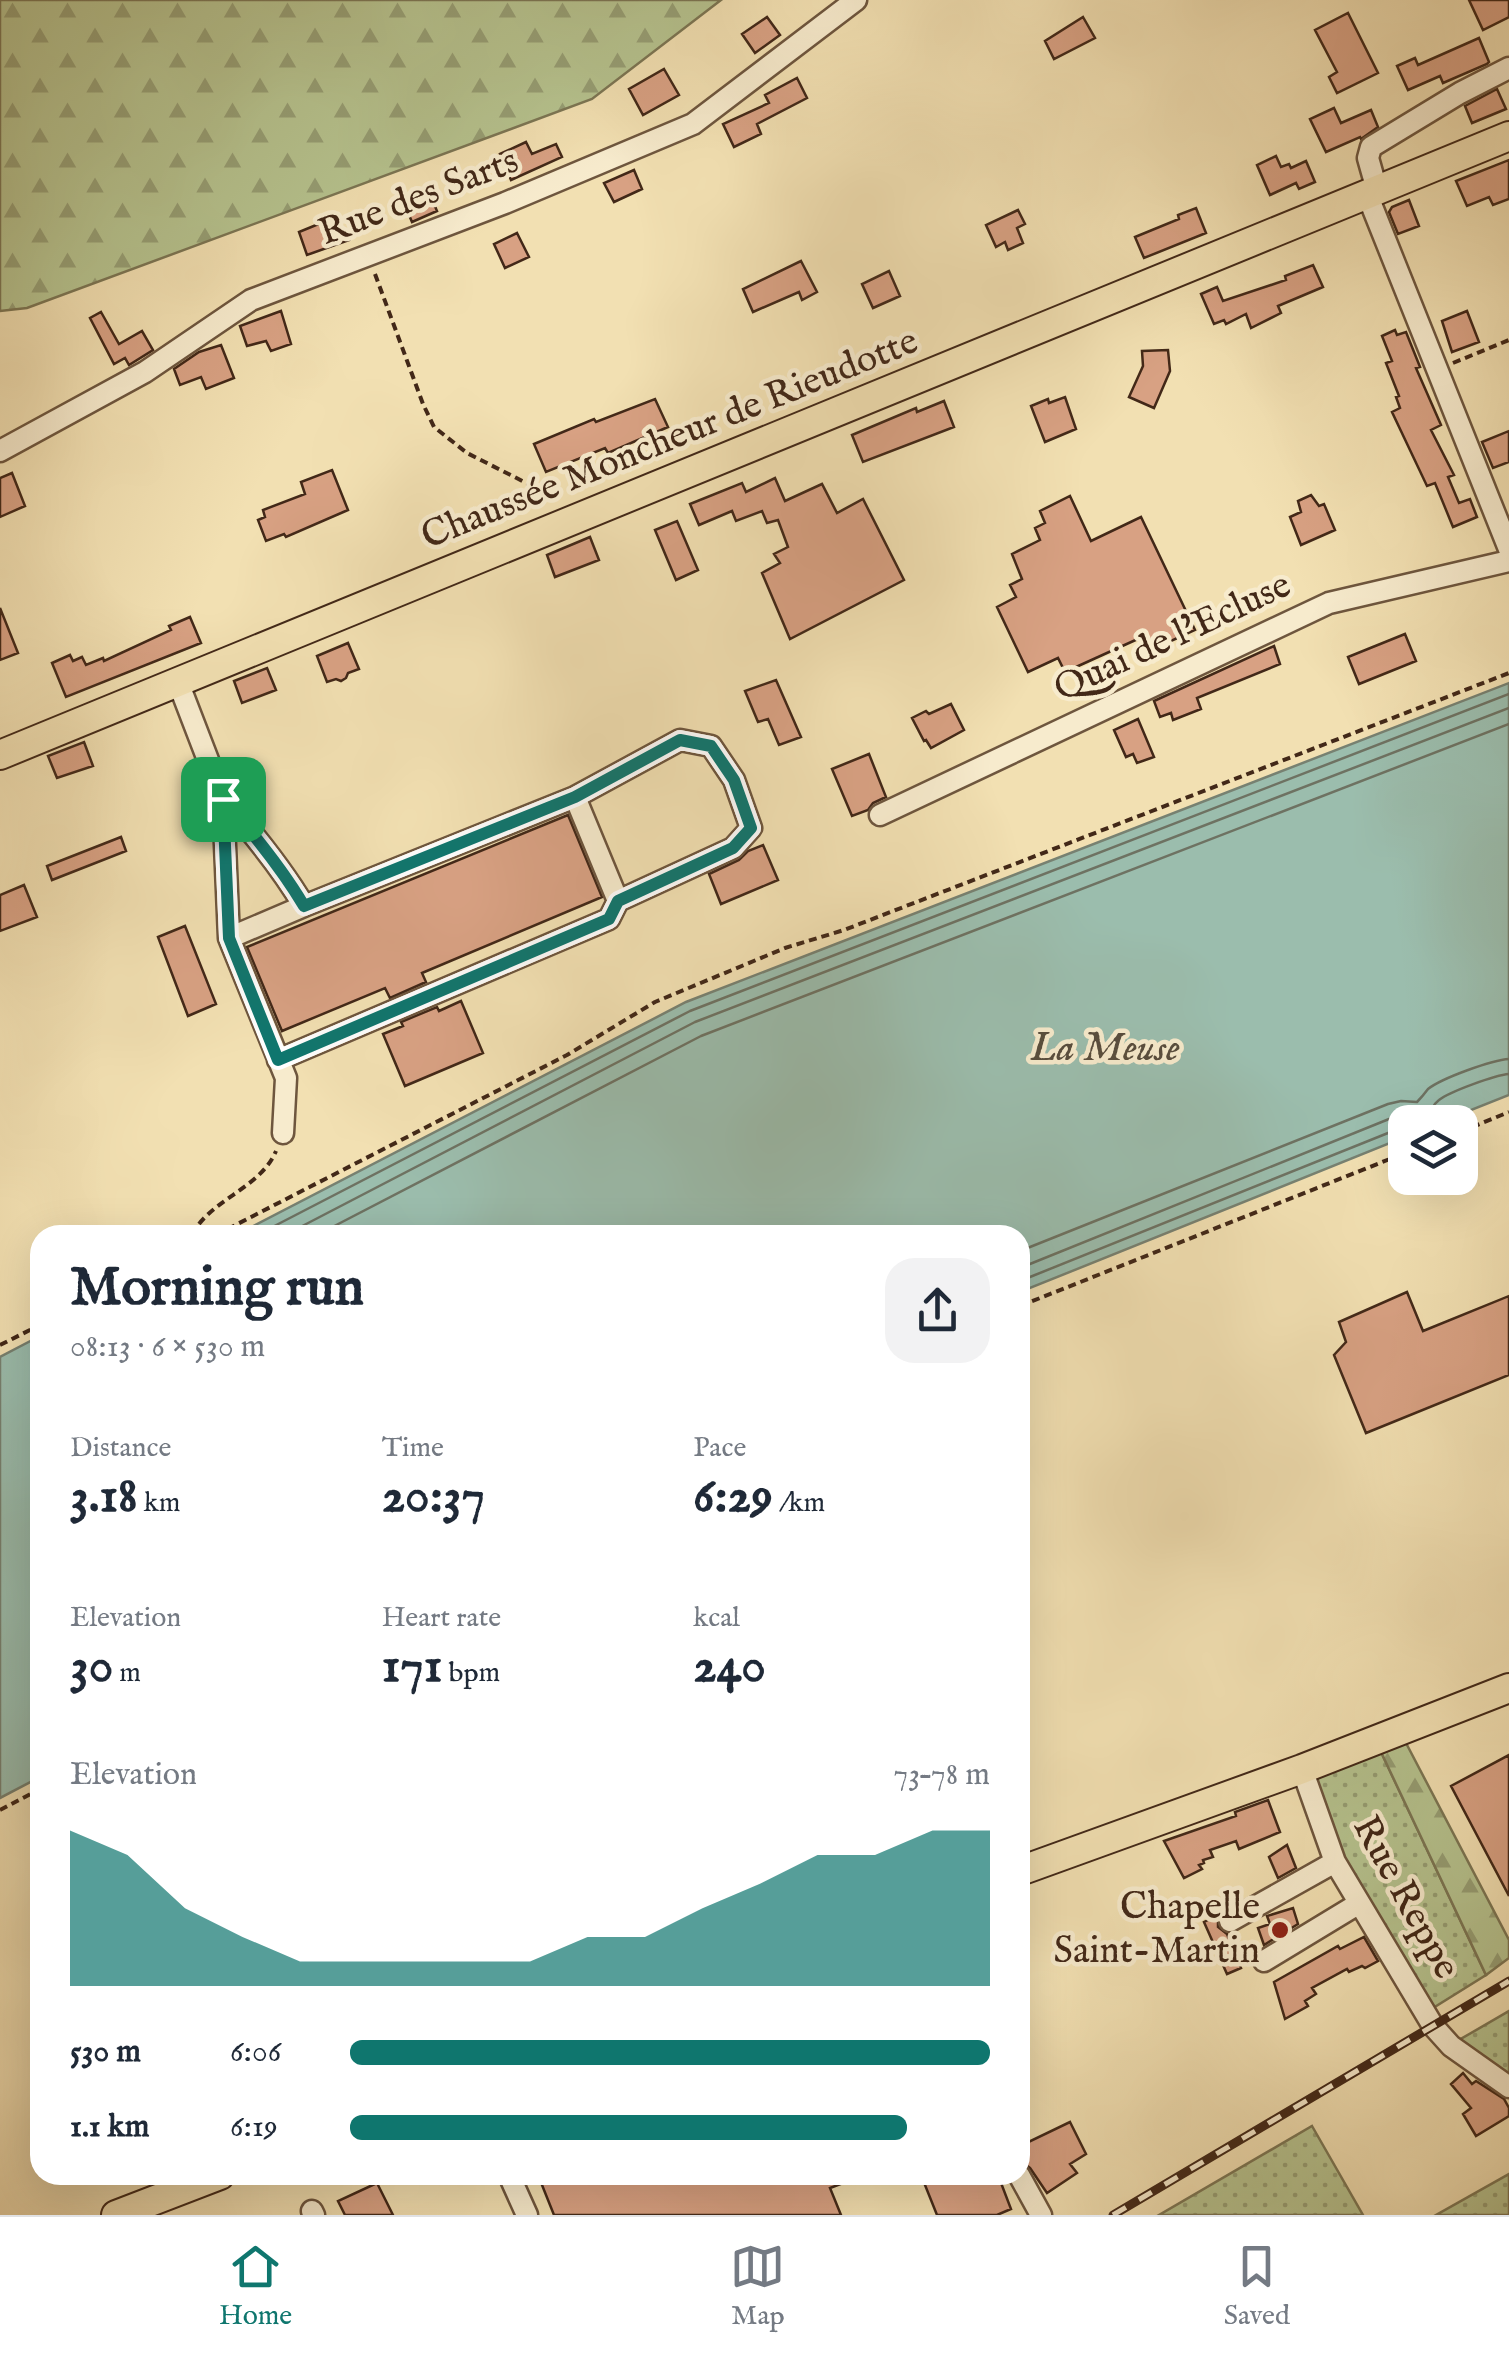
<!DOCTYPE html>
<meta charset="utf-8">
<style>
:root{--surface:#fff;--page:#f2f2f3;--text:#1f2937;--muted:#747a83;--line:#e0e1e3;--accent:#0f766e}
body{margin:0;font-family:"IM FELL English",serif;background:var(--page);color:var(--text);height:100vh;display:flex;flex-direction:column;font-size:38px;white-space:nowrap}
*{box-sizing:border-box;margin:0}
p{font-size:32px;color:var(--muted)}
.icon{flex:none;width:55px;height:55px;fill:none;stroke:currentColor;stroke-width:2;stroke-linecap:round;stroke-linejoin:round}
.map{position:relative;flex:1;overflow:hidden}
.sheet{position:absolute;left:30px;top:1225px;width:1000px;height:960px;display:flex;flex-direction:column;background:var(--surface);border-radius:30px;box-shadow:0 10px 40px #0002}
.sheet>*{flex:none}
.tools{position:absolute;left:1388px;top:1105px;display:grid;gap:20px}
.tools a{display:grid;place-items:center;width:90px;height:90px;border-radius:20px;background:var(--surface);box-shadow:0 10px 40px #0002;font-size:50px}
.pin{position:absolute;display:grid;place-items:center;width:85px;height:85px;color:#fff;margin:-42px;border-radius:20px;box-shadow:0 5px 15px #0006}
.round{display:grid;place-items:center;flex:none;width:105px;height:105px;border-radius:30px;background:var(--page)}
.head{display:flex;align-items:center;justify-content:space-between;height:170px;padding:0 40px}
h1{font-size:55px;font-weight:700;line-height:75px}
.metrics{display:grid;grid-template-columns:repeat(3,1fr);gap:15px;height:170px;padding:10px 40px}
.metrics div{display:grid;align-content:center}
.metrics b{font-size:50px;font-weight:700}
.metrics small{font-size:28px;font-weight:400}
.metrics p{font-size:28px}
.chart{height:280px;padding:20px 40px}
.chart p{display:flex;justify-content:space-between}
.chart svg{width:100%;height:180px;margin-top:10px;fill:var(--accent);opacity:.7}
ul{padding:0 40px;list-style:none;font-size:32px}
li{display:grid;grid-template-columns:160px 120px 1fr;align-items:center;height:75px}
li i{height:25px;border-radius:12px;background:var(--accent)}
.dock{display:flex;justify-content:space-around;align-items:center;height:140px;border-top:2px solid var(--line);background:var(--surface);font-size:28px;color:var(--muted)}
.dock a{display:grid;justify-items:center;gap:5px}
.dock .selected{color:var(--accent)}
.map>svg:first-child{display:block}
.green{fill:url(#green-dots);stroke:#7c7654;stroke-width:2.5}
.forest{fill:url(#forest-firs);stroke:#7c7654;stroke-width:2.5}
.water{fill:#9bbdad;stroke:#778171;stroke-width:2.5}
.lines{fill:none;stroke-linecap:round;stroke-linejoin:round}
.shore{stroke:#6e7262;stroke-width:2.5}
.building{fill:#d8a183;stroke:#422818;stroke-width:2.5}
.minor-casing{stroke:#6e563e;stroke-width:25}
.major-casing{stroke:#422818;stroke-width:32}
.path{stroke:#422818;stroke-width:4;stroke-dasharray:8 5;stroke-linecap:butt}
.minor{stroke:#f7ebcd;stroke-width:20}
.major{stroke:#f2e0b2;stroke-width:28}
.rail-casing{stroke:#422818;stroke-width:9}
.rail{stroke:#f7ebcd;stroke-width:5;stroke-dasharray:15;stroke-linecap:butt}
.route-casing{stroke:#fff;stroke-width:20}
.route{stroke:#0f766e;stroke-width:12}
.poi-dot{fill:#8f2418;stroke:#f7ebcd;stroke-width:4}
.labels{text-anchor:middle;dominant-baseline:central;stroke-width:9;stroke-linejoin:round;paint-order:stroke}
.street-label{font-size:38px;fill:#422818;stroke:#f7ebcd}
.poi-label{font-size:38px;fill:#422818;stroke:#f7ebcd;text-anchor:end}
.water-label{font-size:40px;font-style:italic;fill:#584d3d;stroke:#f7ebcd}
</style>
<div class="map">
<svg width="1509" height="2215" viewBox="0 0 1509 2215">
<defs>
<pattern id="green-dots" width="8" height="8" patternUnits="userSpaceOnUse" patternTransform="scale(2.5)"><rect width="8" height="8" fill="#b6c38f"/><path d="M2 2h.1M6 6h.1" fill="none" stroke="#969e74" stroke-width="1.8" stroke-linecap="round"/></pattern>
<pattern id="forest-firs" width="22" height="20" patternUnits="userSpaceOnUse" patternTransform="scale(2.5)"><rect width="22" height="20" fill="#b6c38f"/><path d="M5 1l3.5 6h-7zM16 11l3.5 6h-7z" fill="#969e74"/></pattern>
</defs>
<rect width="100%" height="100%" fill="#f2e0b2"/>
<filter id="stains"><feTurbulence type="fractalNoise" baseFrequency=".002" numOctaves="4"/><feColorMatrix values="0 0 0 0 .2 0 0 0 0 .09 0 0 0 0 .02 0 0 0 .5 -.17"/></filter>
<radialGradient id="worn" r=".72"><stop offset=".6" stop-color="#630" stop-opacity="0"/><stop offset="1" stop-color="#630" stop-opacity=".3"/></radialGradient>
<!-- green -->
<path class="green" d="M1381 1752 1486 1975 1425 2013 1358 1904 1305 1780Z
M1509 2011V2077L1459 2040Z
M1312 2126 1363 2215H1159Z
M1509 2174V2215H1436Z"/>
<!-- forest -->
<path class="forest" d="M0 0H721L592 99 27 308 0 311Z
M1406 1743 1509 1940V1958L1486 1975 1381 1752Z"/>
<!-- water -->
<path class="water" d="M1509 683V1095L1441 1122H1405V1137L1020 1292V1235H236L686 1002Z
M40 1336V1777L0 1798V1357Z"/>
<g class="lines">
<!-- shore -->
<path class="shore" d="M1428 1122C1430 1114 1431 1106 1439 1100 1449 1092 1495 1075 1509 1074
M257 1235 690 1011 1509 694
M285 1235 695 1022 1509 708
M317 1235 701 1036 1509 724
M1020 1251 1388 1104 1401 1101 1417 1102C1420 1099 1425 1093 1428 1089 1442 1078 1492 1060 1509 1059
M1020 1268 1394 1117H1409L1420 1122
M1020 1281 1398 1129H1405"/>
</g>
<!-- building -->
<path class="building" d="M1469 0H1509V17L1483 30Z
M1348 13 1378 73 1337 93 1329 77 1337 72 1315 30Z
M767 17 780 35 755 53 742 34Z
M1083 17 1095 38 1054 59 1045 41Z
M1479 38 1489 62 1487 64 1443 83 1440 76 1408 90 1397 66 1415 58 1418 65Z
M664 69 679 95 643 115 629 89Z
M797 78 807 98 757 124 761 134 734 147 723 124 769 103 765 95Z
M1497 89 1506 109 1472 123 1465 106Z
M1334 108 1341 123 1371 110 1378 127 1361 139 1360 137 1326 152 1310 119Z
M526 142 532 154 556 144 562 157 511 180 500 154Z
M1276 156 1281 167 1289 164 1291 168 1306 161 1315 182 1299 189 1296 183 1270 195 1257 165Z
M1509 160V199L1493 205 1489 197 1467 206 1456 181Z
M634 170 642 189 614 202 604 183Z
M429 192 437 211 412 222 404 203Z
M1409 200 1419 226 1398 234 1389 212 1392 207Z
M1196 208 1206 233 1144 258 1135 237 1179 219 1178 215Z
M1018 210 1025 224 1017 228 1023 243 1008 250 1005 242 996 247 986 225Z
M321 223 323 229 340 223 349 240 307 255 299 232Z
M517 233 529 257 505 268 494 244Z
M801 261 817 292 802 300 799 292 753 312 743 289Z
M1313 265 1323 287 1278 306 1281 313 1251 328 1246 314 1226 324 1224 320 1214 324 1201 294 1217 287 1223 301 1286 280 1285 276Z
M889 271 900 296 873 308 862 284Z
M281 311 291 344 271 351 266 341 247 346 240 326Z
M1467 311 1479 342 1452 352 1442 321Z
M101 312 119 344 142 331 153 350 129 365 125 358 114 364 90 318Z
M1395 330 1397 335 1406 332 1420 367 1416 368 1441 425 1431 430 1454 475 1448 477 1459 503 1470 499 1477 517 1453 527 1435 483 1427 486 1392 412 1400 408 1396 397 1399 396 1386 363 1392 361 1382 336Z
M221 345 234 378 206 389 201 377 180 385 174 369 199 352Z
M1168 350 1170 371 1154 408 1129 397 1143 366 1142 351Z
M1065 397 1076 429 1045 442 1031 406 1048 399 1049 403Z
M655 399 668 427 608 453 605 448 546 472 534 444 594 419 596 422Z
M944 401 954 427 863 462 852 435 916 408 917 412Z
M1509 431V462L1493 468 1482 442Z
M332 470 348 510 286 537 284 534 266 541 258 520 265 517 263 510 305 494 301 482Z
M12 473 25 506 0 517V478Z
M775 478 785 501 822 484 837 513 863 499 904 580 790 639 762 573 780 563 774 554 788 547 778 520 767 523 762 511 736 521 732 511 699 525 690 504 742 483 746 492Z
M1311 495 1319 506 1324 504 1335 530 1301 545 1290 517 1301 512 1298 501Z
M1070 496 1091 541 1141 517 1195 630 1147 652 1140 638 1065 672 1058 658 1028 672 997 607 1016 597 1010 585 1022 579 1012 554 1040 540 1035 528 1045 523 1040 511Z
M677 521 698 570 676 580 655 530Z
M590 537 599 560 555 577 547 555Z
M0 608 18 653 0 660Z
M190 617 201 643 66 697 52 663 70 655 73 661 82 657 86 665 103 658 104 661 171 630 169 626Z
M1405 634 1416 661 1359 684 1348 657Z
M348 643 359 669 348 673 346 678 341 681 336 679 327 682 317 656Z
M1274 646 1280 664 1197 698 1201 709 1173 720 1171 713 1160 717 1154 701Z
M267 668 276 690 242 703 234 681Z
M776 680 801 737 779 745 768 719 758 722 745 691Z
M951 704 964 730 931 748 926 740 924 741 912 718 926 711 929 714Z
M1138 719 1154 757 1137 763 1133 754 1126 757 1114 730Z
M84 742 93 766 57 778 48 756Z
M869 754 886 797 873 803 868 810 852 816 832 769Z
M568 815 602 897 422 973 426 982 390 998 385 988 282 1031 247 947Z
M121 837 126 851 52 880 47 866Z
M763 845 778 880 721 904 709 874 739 860 748 851Z
M24 885 37 917 0 931V895Z
M185 926 216 1004 188 1016 158 937Z
M461 1001 483 1053 405 1086 383 1034 403 1026 401 1022 437 1007 439 1011Z
M1407 1292 1423 1331 1509 1296V1375L1366 1433 1334 1355 1346 1342 1339 1322Z
M1509 1755V1896L1451 1786Z
M1268 1800 1280 1832 1239 1849 1236 1841 1210 1850 1213 1857 1203 1860 1204 1863 1199 1865 1202 1869 1184 1878 1164 1841 1236 1816 1235 1812Z
M1287 1845 1296 1868 1278 1878 1269 1857Z
M1293 1908 1298 1924 1264 1945 1258 1928 1270 1924 1267 1916Z
M1218 1915V1927L1227 1934 1241 1968 1227 1974 1204 1922Z
M1364 1937 1378 1961 1365 1968 1362 1966 1349 1972 1347 1969 1312 1988 1316 1994 1305 2001 1308 2006 1285 2019 1274 1982 1338 1946 1340 1949Z
M1463 2073 1472 2084 1476 2081 1504 2099 1509 2108V2116L1476 2136 1463 2114 1471 2108 1451 2084Z
M1070 2122 1086 2154 1070 2164 1077 2173 1047 2193 1030 2168 1020 2161V2146Z
M538 2175H862V2176L830 2188 841 2215H554Z
M921 2175H998L1011 2209 997 2215H937Z
M377 2183 393 2215H345L338 2201Z"/>
<g class="lines">
<defs>
<path id="minor" d="M1377 190 1368 158 1371 147 1460 93 1509 68
M1367 194 1509 549
M0 451 145 372 251 300 505 203 693 124 856 0
M178 682 223 799 229 938 286 1078 283 1133
M575 797 680 740 711 746 734 780 751 828 733 848 618 901
M223 799C253 833 281 867 304 906L229 938
M880 815 1329 603 1509 561
M278 1060 609 919 618 901 575 797 304 906
M1302 1769 1335 1862 1433 2026 1451 2046 1509 2087
M1230 1921 1335 1862
M1264 1961 1358 1904
M509 2175 527 2215
M1019 2175 1041 2215
M312 2211 314 2215"/>
<path id="major" d="M0 755 1509 136
M1020 1871 1302 1769 1509 1688
M116 2215 220 2175"/>
</defs>
<!-- minor casing -->
<use href="#minor" class="minor-casing"/>
<!-- major casing -->
<use href="#major" class="major-casing"/>
<!-- path -->
<path class="path" d="M375 274 423 404 434 427 467 453 560 500
M1453 363 1509 340
M1460 1132 1509 1112
M192 1235C210 1199 260 1189 276 1151
M216 1235 567 1055 655 1002 785 948 844 930 1509 673
M1020 1306 1405 1153
M0 1345 40 1325
M0 1810 40 1789"/>
<!-- minor -->
<use href="#minor" class="minor"/>
<!-- major -->
<use href="#major" class="major"/>
<defs>
<path id="rail" d="M1113 2215 1509 1981"/>
</defs>
<!-- rail casing -->
<use href="#rail" class="rail-casing"/>
<!-- rail -->
<use href="#rail" class="rail"/>
</g>
<g class="lines">
<defs>
<path id="route" d="M680 740 711 746 734 780 751 828 733 848 618 901 609 919 278 1060 229 938 223 799C253 833 281 867 304 906L575 797Z"/>
</defs>
<!-- route casing -->
<use href="#route" class="route-casing"/>
<!-- route -->
<use href="#route" class="route"/>
</g>
<!-- markers -->
<circle class="poi-dot" cx="1280" cy="1930" r="10"/>
<g class="labels">
<!-- street labels -->
<g class="street-label">
<text transform="translate(419 198) rotate(-21)">Rue des Sarts</text>
<text transform="translate(670 440) rotate(-22)">Chaussée Moncheur de Rieudotte</text>
<text transform="translate(1173 638) rotate(-25)">Quai de l'Ecluse</text>
<text transform="translate(1405 1898) rotate(61)">Rue Reppe</text>
</g>
<!-- poi labels -->
<g class="poi-label">
<text x="1260" y="1908">Chapelle<tspan x="1260" dy="44">Saint-Martin</tspan></text>
</g>
<!-- water labels -->
<g class="water-label">
<text x="1105" y="1049">La Meuse</text>
</g>
</g>
<rect width="100%" height="100%" filter="url(#stains)"/>
<rect width="100%" height="100%" fill="url(#worn)"/>
</svg>
<div class="tools">
<a><svg class="icon" aria-label="layers" viewBox="0 0 24 24"><path d="M12 4l9 5-9 5-9-5zM3 14l9 5 9-5"/></svg></a>
</div>
<div class="pin" style="left:223px;top:799px;background:#1e9e55"><svg class="icon" aria-label="arrive" viewBox="0 0 24 24"><path d="M6 21V4h12l-3 4 3 4H6"/></svg></div>
<section class="sheet">
<div class="head"><div><h1>Morning run</h1><p>08:13 · 6 × 530 m</p></div><a class="round"><svg class="icon" aria-label="share" viewBox="0 0 24 24"><path d="M12 15V3M7 8l5-5 5 5M5 13v7h14v-7"/></svg></a></div>
<div class="metrics">
<div><p>Distance</p><b>3.18<small> km</small></b></div>
<div><p>Time</p><b>20:37</b></div>
<div><p>Pace</p><b>6:29<small> /km</small></b></div>
</div>
<div class="metrics">
<div><p>Elevation</p><b>30<small> m</small></b></div>
<div><p>Heart rate</p><b>171<small> bpm</small></b></div>
<div><p>kcal</p><b>240</b></div>
</div>
<div class="chart"><p><span>Elevation</span>73–78 m</p>
<svg viewBox="0 0 160 44" preserveAspectRatio="none"><path d="M0 44V6L10 12L20 25L30 32L40 38L50 38L60 38L70 38L80 38L90 32L100 32L110 25L120 19L130 12L140 12L150 6L160 6V44z"/></svg>
</div>
<ul>
<li><b>530 m</b>6:06<i style="width:100%"></i></li>
<li><b>1.1 km</b>6:19<i style="width:87%"></i></li>
</ul>
</section>
</div>
<nav class="dock">
<a class="selected"><svg class="icon" aria-label="home" viewBox="0 0 24 24"><path d="M3 11l9-7 9 7M6 9v11h12V9"/></svg>Home</a>
<a><svg class="icon" aria-label="map" viewBox="0 0 24 24"><path d="M3 6l6-2 6 2 6-2v14l-6 2-6-2-6 2zM9 4v14M15 6v14"/></svg>Map</a>
<a><svg class="icon" aria-label="saved" viewBox="0 0 24 24"><path d="M7 4h10v16l-5-4-5 4z"/></svg>Saved</a>
</nav>
